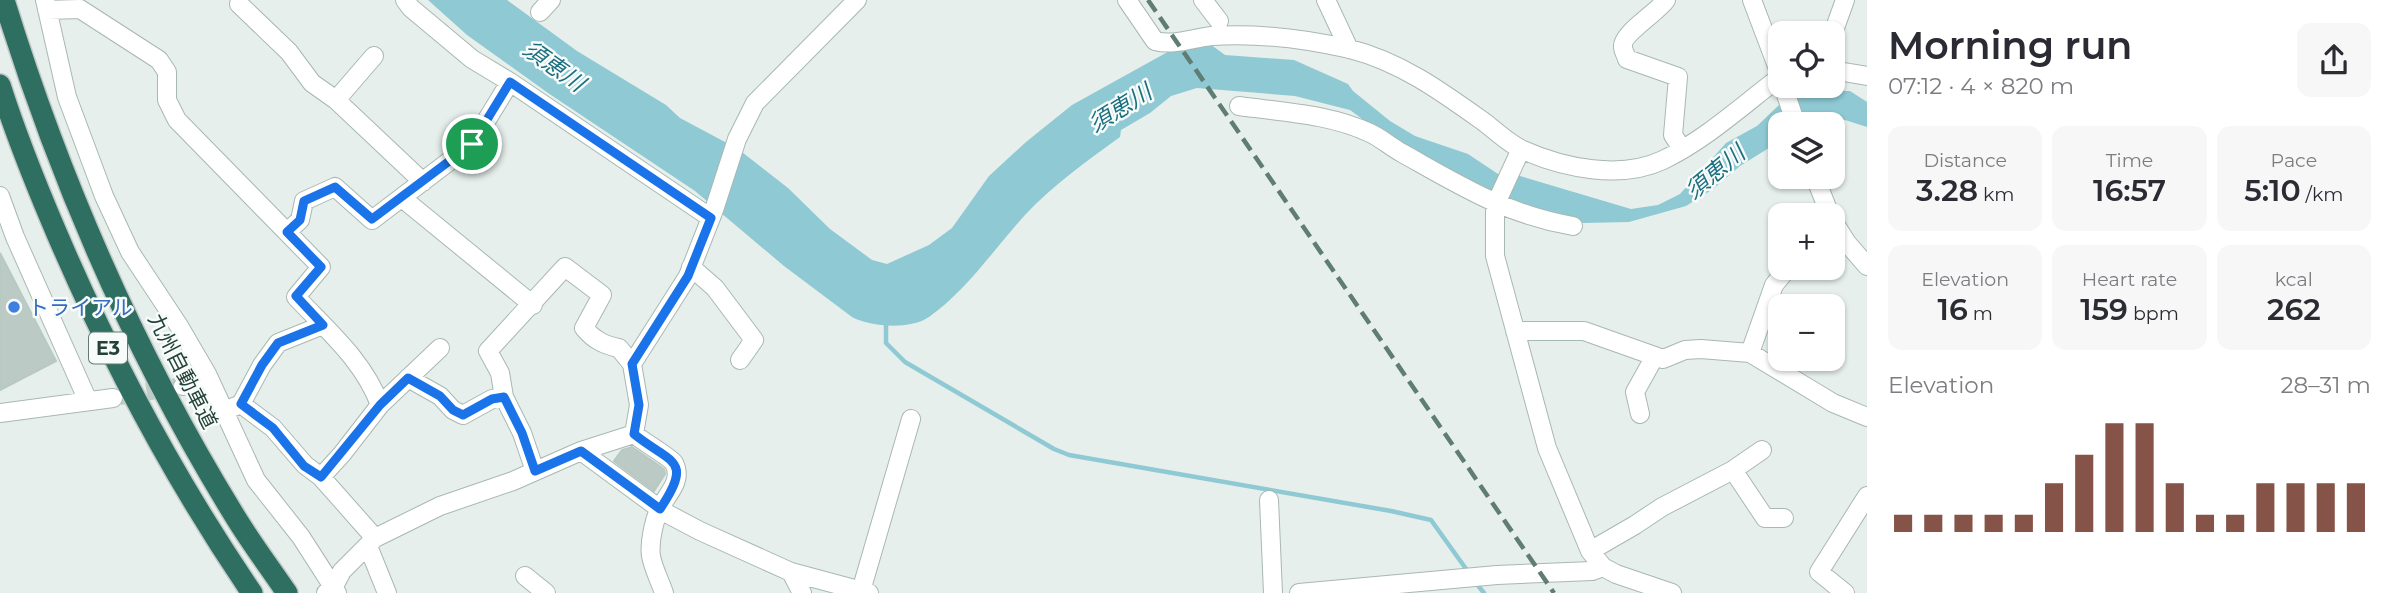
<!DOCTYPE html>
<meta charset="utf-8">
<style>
:root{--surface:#fff;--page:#f7f7f7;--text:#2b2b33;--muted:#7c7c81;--accent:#855347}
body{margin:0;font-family:Montserrat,"Noto Sans JP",sans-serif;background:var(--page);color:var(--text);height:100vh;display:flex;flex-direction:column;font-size:26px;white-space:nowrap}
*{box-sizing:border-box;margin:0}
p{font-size:23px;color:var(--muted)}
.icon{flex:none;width:38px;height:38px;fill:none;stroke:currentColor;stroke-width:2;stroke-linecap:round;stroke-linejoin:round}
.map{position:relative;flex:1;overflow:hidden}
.details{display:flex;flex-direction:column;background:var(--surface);width:525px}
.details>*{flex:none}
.fabs{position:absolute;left:1768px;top:21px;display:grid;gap:14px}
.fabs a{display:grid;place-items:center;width:77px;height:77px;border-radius:14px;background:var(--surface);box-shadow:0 2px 5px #0004;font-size:35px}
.pin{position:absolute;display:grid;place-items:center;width:60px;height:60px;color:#fff;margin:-30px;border:4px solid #fff;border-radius:50%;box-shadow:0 2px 7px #0007}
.round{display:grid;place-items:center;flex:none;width:74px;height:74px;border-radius:14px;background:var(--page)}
.headline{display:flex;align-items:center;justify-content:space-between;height:119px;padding:0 21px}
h1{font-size:38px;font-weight:600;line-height:52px}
.stats{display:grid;grid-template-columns:repeat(3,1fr);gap:10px;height:119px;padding:7px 21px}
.stats div{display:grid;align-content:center;border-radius:14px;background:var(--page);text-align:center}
.stats b{font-size:30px;font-weight:600}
.stats small{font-size:19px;font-weight:400}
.stats p{font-size:19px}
.chart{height:196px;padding:14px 21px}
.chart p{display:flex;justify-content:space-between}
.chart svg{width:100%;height:126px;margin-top:7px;stroke:var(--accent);stroke-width:6}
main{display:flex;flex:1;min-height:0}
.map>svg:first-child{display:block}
.water{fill:#8ec9d4}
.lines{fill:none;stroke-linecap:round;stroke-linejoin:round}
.stream{stroke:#8ec9d4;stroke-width:4.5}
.building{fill:#bbcac4;stroke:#b8c9c2;stroke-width:2}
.minor-tunnel{stroke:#bfccc8;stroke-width:18;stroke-dasharray:18 9;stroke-linecap:butt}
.minor-casing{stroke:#a8b8b2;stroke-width:20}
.highway-casing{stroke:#c2cac8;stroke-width:24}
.minor{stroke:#fff;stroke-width:18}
.highway{stroke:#2f6f62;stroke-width:21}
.rail{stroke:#5f7d75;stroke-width:4.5;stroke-dasharray:14 7;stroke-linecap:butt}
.route-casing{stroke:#fff;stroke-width:14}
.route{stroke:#1a73e8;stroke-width:9}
.shop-dot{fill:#3f7fe0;stroke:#f7fbf9;stroke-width:2.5}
.labels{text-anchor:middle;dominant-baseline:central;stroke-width:5;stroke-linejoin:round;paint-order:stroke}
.shield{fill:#f7fbf9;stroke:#637a73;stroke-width:2}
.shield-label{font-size:19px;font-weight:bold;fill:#24423a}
.shop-label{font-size:21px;fill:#366cbe;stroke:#f7fbf9;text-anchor:start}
.street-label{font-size:21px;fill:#24423a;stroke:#f7fbf9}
.water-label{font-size:23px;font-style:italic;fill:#1c6f80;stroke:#f7fbf9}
</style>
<main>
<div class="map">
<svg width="1867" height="593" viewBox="0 0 1867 593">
<rect width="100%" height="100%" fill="#e6efeb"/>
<!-- water -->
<path class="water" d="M428 0H507L577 51 666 105 680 118 738 149 788 188 830 229 872 260 887 264 929 245 952 228 989 176 1026 142 1072 105 1173 49 1210 44 1225 55 1294 60 1348 84 1353 91 1390 121 1415 136 1468 154 1501 176 1513 174 1631 209 1658 205 1680 194 1726 143 1757 126 1781 103 1808 91H1850L1867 102V127L1845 120 1816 124H1780V141L1740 166 1713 189 1686 206 1629 222 1584 223 1541 215 1492 194 1376 129 1350 110 1295 96 1197 88 1171 96 1150 113 1121 130 1120 137C1087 161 1053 185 1025 215 994 249 967 290 929 317 910 330 870 327 852 317L784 266 695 191 548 93 467 35Z"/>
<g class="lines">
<!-- stream -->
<path class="stream" d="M1832 51 1837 40
M886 321V343L905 362 1054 449 1069 455 1391 511 1431 520 1469 573
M1476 583 1484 593"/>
</g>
<!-- building -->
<path class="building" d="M0 253 56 361 0 390Z
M632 447 664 469 665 474 654 491 614 461 622 450Z"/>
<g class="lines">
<!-- minor-tunnel -->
<path class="minor-tunnel" d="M120 396 176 387"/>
<defs>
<path id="minor" d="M45 0 67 97 104 196 130 252 179 326 207 374 256 480 301 537 337 593
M405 0 411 8 472 59 510 82 711 218
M1127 0 1155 41C1174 46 1192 38 1212 36 1257 33 1306 39 1350 49 1401 62 1442 92 1484 122 1496 131 1509 144 1523 150 1563 168 1621 180 1663 160 1705 140 1743 105 1780 77
M1203 0 1219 21
M1326 0 1349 49
M1666 0C1658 12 1621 34 1623 47 1623 51 1626 55 1627 59L1678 77 1673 135 1682 149
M1752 0 1780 74
M239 4 289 52 312 83 336 100 423 182
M47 10 80 9 159 60 167 72V100L177 120 321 267 296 297C327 330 364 361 380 405
M540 12 551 0
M1832 36 1845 0
M1832 70 1867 76
M1783 86 1796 124
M336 100 374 56
M1239 106C1282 112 1330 114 1370 133 1381 138 1391 147 1402 153 1461 186 1505 214 1573 226
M1521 149 1498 199 1495 212V256L1547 448 1590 551 1603 567 1616 574 1672 593
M1815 177 1830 215
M0 196 15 237 88 401
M402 198 533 305
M1832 219 1847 243 1867 266
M287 232 300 220 304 201 335 187 372 220 472 144 510 82
M691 267 715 288 754 340 740 360
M1515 331H1584L1663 359 1685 350 1701 349 1750 353 1833 403 1867 417
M1750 353 1774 285 1788 268
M408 378 440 396 453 410 463 415 492 399 504 397
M183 386 207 374
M241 404 262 365 278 343 323 325
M224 411 241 404 273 428 305 465 321 477
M0 413 113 398
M1640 414 1635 392 1655 356
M634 434C642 441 670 457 674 463 683 481 668 493 660 508 654 520 649 543 651 556 653 568 660 581 664 593
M581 451 664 512 700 531 791 572 869 593
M1733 470 1765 518H1784
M535 471 522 433 504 397 500 373 488 351 565 267 602 295 584 328C594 340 604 345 619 348L632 364
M1269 500 1273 593
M375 538 321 477 342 454 380 405 440 348
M368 546 387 593
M1590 551 1635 525 1662 507 1733 470 1762 450
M791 572 802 593
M525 576 546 593
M861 591 911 419
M326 593 333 588 342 571 375 538 440 506 513 481 581 451 634 434 639 405 632 364 688 276 714 210 737 139 755 103 857 0
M1299 593 1497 575 1592 571 1603 567
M1845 593 1819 572 1867 496"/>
<path id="highway" d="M4 0C60 181 136 356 236 518 252 544 270 568 287 593
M0 85C16 135 36 185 57 234 111 360 175 480 252 593"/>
</defs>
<!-- minor casing -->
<use href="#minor" class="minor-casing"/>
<!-- highway casing -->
<use href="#highway" class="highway-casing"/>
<!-- minor -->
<use href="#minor" class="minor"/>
<!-- highway -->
<use href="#highway" class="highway"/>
<!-- rail -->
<path class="rail" d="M1148 0 1554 593"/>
</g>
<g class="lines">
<defs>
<path id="route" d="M510 82 711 218 688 276 632 364 639 405 634 434C671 464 694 458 660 509L581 451 535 471 522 433 504 397 492 399 463 415 453 410 440 396 408 378 380 405 321 477 304 466 273 428 241 404 262 365 278 343 323 325 296 296 321 267 287 232 300 220 304 201 335 187 372 219 472 144Z"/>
</defs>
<!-- route casing -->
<use href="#route" class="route-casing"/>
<!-- route -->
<use href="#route" class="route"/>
</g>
<!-- markers -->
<circle class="shop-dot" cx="14" cy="307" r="7"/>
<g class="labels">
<!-- shield labels -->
<rect class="shield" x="89" y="332.5" width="38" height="31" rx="5"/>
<g class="shield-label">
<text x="108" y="348">E3</text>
</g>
<!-- shop labels -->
<g class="shop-label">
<text x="28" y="307">トライアル</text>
</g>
<!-- street labels -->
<g class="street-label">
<text transform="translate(183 371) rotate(63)">九州自動車道</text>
</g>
<!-- water labels -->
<g class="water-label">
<text transform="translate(554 66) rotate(35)">須恵川</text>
<text transform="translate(1120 108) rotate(-32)">須恵川</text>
<text transform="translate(1715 172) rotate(-40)">須恵川</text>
</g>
</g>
</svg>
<div class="fabs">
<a><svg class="icon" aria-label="locate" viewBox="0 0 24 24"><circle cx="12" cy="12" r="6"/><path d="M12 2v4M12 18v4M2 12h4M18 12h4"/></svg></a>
<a><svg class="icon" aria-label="layers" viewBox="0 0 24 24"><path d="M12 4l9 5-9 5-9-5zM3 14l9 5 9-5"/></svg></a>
<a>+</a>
<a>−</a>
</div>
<div class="pin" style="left:472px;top:144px;background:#1e9e55"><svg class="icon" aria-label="arrive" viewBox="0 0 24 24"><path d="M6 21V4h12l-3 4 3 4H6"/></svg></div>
</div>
<section class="details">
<div class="headline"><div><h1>Morning run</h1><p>07:12 · 4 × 820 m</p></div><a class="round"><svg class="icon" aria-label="share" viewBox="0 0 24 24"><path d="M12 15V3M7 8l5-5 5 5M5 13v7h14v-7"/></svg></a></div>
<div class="stats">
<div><p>Distance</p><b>3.28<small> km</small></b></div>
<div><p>Time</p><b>16:57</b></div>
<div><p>Pace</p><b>5:10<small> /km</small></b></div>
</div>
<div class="stats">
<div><p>Elevation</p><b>16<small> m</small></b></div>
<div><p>Heart rate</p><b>159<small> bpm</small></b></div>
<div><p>kcal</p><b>262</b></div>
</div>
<div class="chart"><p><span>Elevation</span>28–31 m</p>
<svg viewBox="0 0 160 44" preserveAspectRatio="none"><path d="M5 44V38M15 44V38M25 44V38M35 44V38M45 44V38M55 44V27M65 44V17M75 44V6M85 44V6M95 44V27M105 44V38M115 44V38M125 44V27M135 44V27M145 44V27M155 44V27"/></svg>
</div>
</section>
</main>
